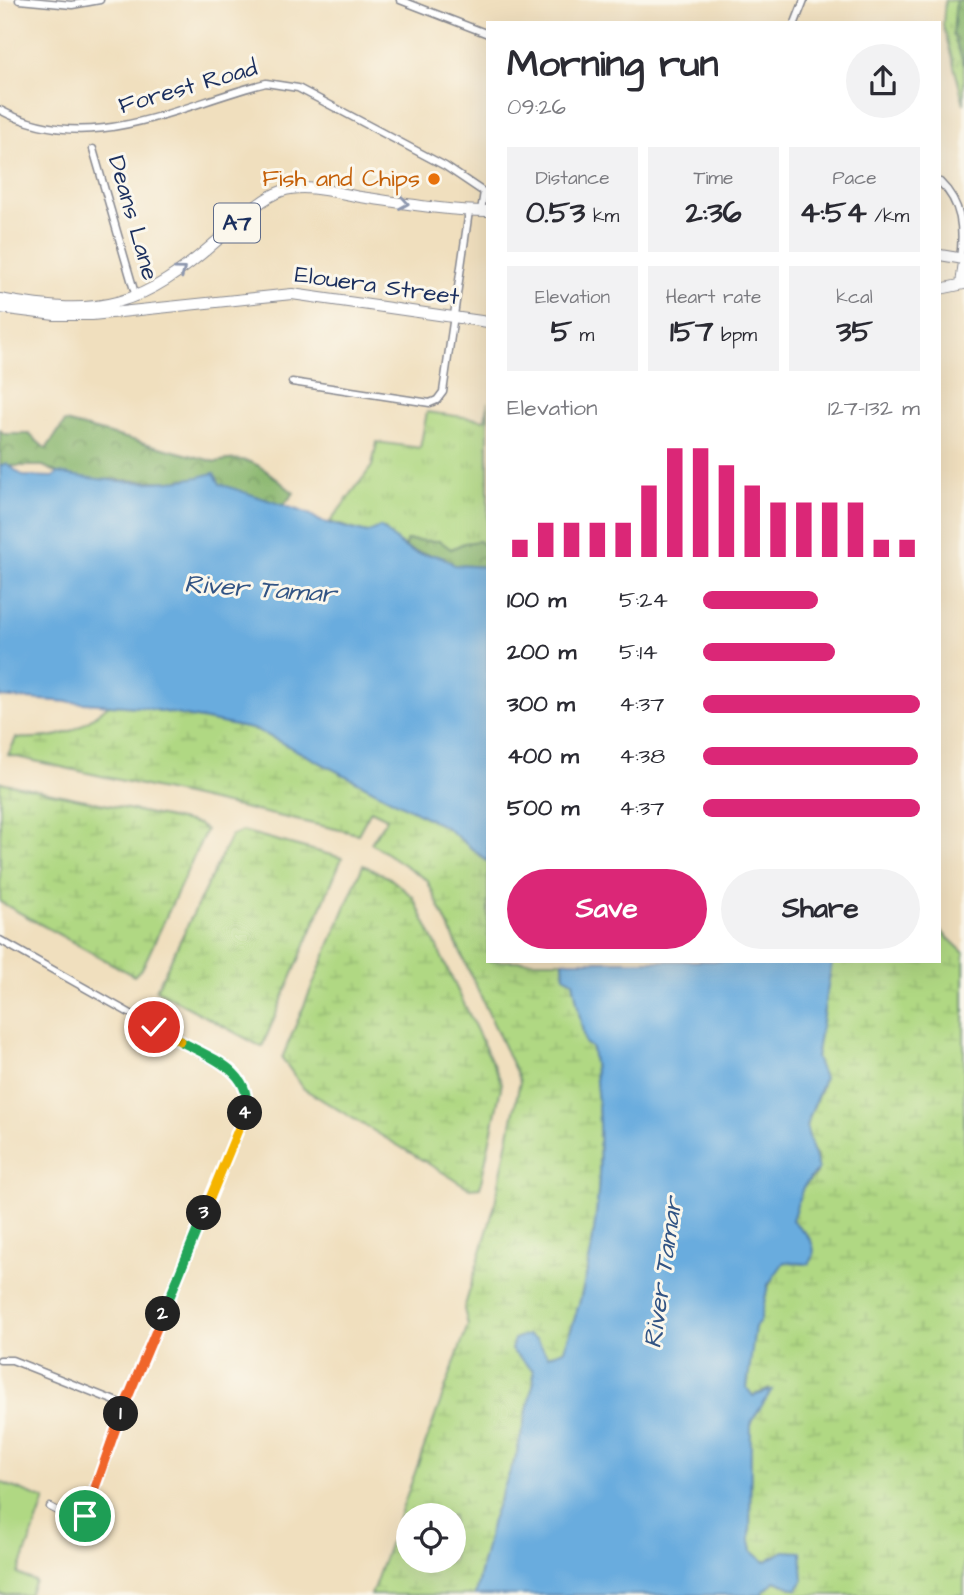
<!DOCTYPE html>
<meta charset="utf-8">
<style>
:root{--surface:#fff;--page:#f2f2f3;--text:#2b2b33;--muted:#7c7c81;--accent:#db2777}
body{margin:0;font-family:"Architects Daughter",sans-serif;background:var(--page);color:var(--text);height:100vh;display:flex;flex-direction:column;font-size:26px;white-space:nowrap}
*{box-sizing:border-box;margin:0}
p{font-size:23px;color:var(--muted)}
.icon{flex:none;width:38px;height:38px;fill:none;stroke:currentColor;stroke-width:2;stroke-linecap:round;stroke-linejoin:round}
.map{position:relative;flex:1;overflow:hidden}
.details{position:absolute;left:486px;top:21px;width:455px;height:942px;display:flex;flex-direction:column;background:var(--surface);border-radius:0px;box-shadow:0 7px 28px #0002}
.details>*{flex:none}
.buttons{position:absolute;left:396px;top:1503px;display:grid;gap:14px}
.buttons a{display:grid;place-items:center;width:70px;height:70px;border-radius:50%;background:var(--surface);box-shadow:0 7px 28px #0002;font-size:35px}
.pin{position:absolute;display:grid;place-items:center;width:60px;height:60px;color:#fff;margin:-30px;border:4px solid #fff;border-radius:50%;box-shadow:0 2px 7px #0007}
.km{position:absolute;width:35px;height:35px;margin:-18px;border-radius:50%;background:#222;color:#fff;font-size:19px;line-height:35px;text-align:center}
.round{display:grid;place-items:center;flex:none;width:74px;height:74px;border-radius:37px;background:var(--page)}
.summary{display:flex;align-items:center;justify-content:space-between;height:119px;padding:0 21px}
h1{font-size:38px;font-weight:800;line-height:52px}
.metrics{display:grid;grid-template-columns:repeat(3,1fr);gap:10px;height:119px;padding:7px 21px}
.metrics div{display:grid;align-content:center;border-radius:0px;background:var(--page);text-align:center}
.metrics b{font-size:30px;font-weight:800}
.metrics small{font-size:19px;font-weight:400}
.metrics p{font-size:19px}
.chart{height:196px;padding:14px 21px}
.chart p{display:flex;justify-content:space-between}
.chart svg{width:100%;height:126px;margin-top:7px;stroke:var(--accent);stroke-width:6}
.action{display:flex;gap:14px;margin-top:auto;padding:14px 21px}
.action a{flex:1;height:80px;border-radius:42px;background:var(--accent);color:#fff;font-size:28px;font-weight:800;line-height:80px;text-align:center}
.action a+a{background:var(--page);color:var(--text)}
ul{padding:0 21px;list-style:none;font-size:23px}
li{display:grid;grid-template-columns:112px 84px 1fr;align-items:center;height:52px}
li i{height:18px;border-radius:9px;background:var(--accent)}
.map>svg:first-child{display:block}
.grass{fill:url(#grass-tufts);stroke:#668470;stroke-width:2}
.forest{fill:url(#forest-crowns);stroke:#547468;stroke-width:2}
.wetland{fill:url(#wetland-marsh);stroke:#668470;stroke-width:2;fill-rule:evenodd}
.pitch{fill:#b0d883;stroke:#668470;stroke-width:2}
.water{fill:#69acde;stroke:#426e9e;stroke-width:2}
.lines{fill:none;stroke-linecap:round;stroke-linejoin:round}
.minor-casing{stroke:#86878e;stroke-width:9}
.trunk-casing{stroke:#86878e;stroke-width:12}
.minor{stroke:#fff;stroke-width:6}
.trunk{stroke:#fff;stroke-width:10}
.oneway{stroke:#8d97ae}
.split-1-casing{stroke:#fff;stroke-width:14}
.split-2-casing{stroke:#fff;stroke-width:14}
.split-3-casing{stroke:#fff;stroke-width:14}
.split-4-casing{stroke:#fff;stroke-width:14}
.split-5-casing{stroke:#fff;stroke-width:14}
.split-6-casing{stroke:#fff;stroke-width:14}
.split-1{stroke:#f0652b;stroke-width:9}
.split-2{stroke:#f0652b;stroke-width:9}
.split-3{stroke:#22a559;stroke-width:9}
.split-4{stroke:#f5b400;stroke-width:9}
.split-5{stroke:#22a559;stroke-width:9}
.split-6{stroke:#f5b400;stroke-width:9}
.food-dot{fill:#e8710a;stroke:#fbf7ec;stroke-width:2.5}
.labels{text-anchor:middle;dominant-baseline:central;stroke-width:6;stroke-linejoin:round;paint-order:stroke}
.shield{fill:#fbf7ec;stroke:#5e6b89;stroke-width:2}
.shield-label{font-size:23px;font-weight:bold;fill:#1b2f5e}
.street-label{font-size:24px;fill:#1b2f5e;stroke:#fbf7ec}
.food-label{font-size:24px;fill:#c56008;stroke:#fbf7ec;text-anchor:end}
.water-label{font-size:26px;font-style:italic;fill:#325484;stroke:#fbf7ec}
</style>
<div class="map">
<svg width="964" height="1595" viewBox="0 0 964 1595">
<defs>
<pattern id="grass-tufts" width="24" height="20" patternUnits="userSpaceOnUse" patternTransform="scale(1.75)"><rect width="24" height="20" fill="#b0d883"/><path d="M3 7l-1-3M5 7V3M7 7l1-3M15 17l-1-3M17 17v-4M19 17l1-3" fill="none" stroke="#97ba74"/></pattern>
<pattern id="forest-crowns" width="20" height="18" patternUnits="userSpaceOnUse" patternTransform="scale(1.75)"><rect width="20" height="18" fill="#8cb871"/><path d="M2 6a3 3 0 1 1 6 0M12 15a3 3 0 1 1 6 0" fill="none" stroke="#729660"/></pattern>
<pattern id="wetland-marsh" width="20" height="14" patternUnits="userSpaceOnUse" patternTransform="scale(1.75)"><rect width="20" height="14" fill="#b0d883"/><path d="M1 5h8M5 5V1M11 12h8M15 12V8" fill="none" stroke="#97ba74"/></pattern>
</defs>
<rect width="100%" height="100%" fill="#fbf7ec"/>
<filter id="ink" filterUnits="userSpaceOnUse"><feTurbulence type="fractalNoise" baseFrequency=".0143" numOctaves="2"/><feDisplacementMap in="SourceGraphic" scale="14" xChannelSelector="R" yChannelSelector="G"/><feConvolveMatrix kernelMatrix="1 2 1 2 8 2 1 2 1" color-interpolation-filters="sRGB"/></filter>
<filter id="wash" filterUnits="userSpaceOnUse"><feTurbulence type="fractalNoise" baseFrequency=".00686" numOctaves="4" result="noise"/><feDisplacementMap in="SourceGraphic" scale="28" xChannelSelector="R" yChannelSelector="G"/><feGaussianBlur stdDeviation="1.57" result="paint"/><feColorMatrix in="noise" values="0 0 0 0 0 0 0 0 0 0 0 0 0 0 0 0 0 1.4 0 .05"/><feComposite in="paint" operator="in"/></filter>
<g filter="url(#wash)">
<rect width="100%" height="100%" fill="#f0dfbe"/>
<!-- grass -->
<path class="grass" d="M945 0H964V104L943 25Z
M488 402V567L415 552 386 535 385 529 367 533 330 522 372 466 377 442 420 448 427 412 485 420Z"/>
<!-- forest -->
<path class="forest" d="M956 0H964V65L953 34Z
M65 422 216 462C253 452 267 472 294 493L283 506 219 484 218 480 182 482 89 479 58 473 43 466H0V430L4 434H29L46 449Z
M406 540 440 541 451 549 464 543 479 541 488 550V567L453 565C440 551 423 557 406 548Z"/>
<!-- wetland -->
<path class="wetland" d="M109 705 140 707 257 730 447 828 488 862V961H563L564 976 573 981 585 1043 592 1048C607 1151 601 1252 564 1350L548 1356 527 1335 514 1340 511 1350 533 1370 534 1381 517 1453 492 1520 475 1595H371L468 1325 464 1309 494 1208 520 1081 427 880 371 843 387 818 371 810 358 834 8 755 16 738C63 740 73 733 109 705ZM408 1516H453V1561H408Z
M0 782 198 824 206 830 143 967 134 976 0 902Z
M242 831 342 858 262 1047 156 990 231 836Z
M363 865 390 878 413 897 502 1083 480 1187 469 1188 304 1089 282 1058Z
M940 930 964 953V1595H760L775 1581 797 1590 803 1564 776 1555 765 1562 752 1551 750 1541 751 1422 769 1389 753 1396 747 1388C748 1350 758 1292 784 1262L804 1264 812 1260C817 1240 804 1232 792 1220L803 1187 816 1174 817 1157 808 1142 806 1126 822 1086 816 1058 832 961H940Z"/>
<!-- pitch -->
<path class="pitch" d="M0 1482 45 1500 18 1574 35 1581 29 1595H0Z"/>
<!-- water -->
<path class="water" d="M6 463 23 476 53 477 58 473C108 482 165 488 214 473L220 484 309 514 320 521 367 533 380 527C390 533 398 545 411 551 429 559 438 550 454 565L488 567V577L484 580 488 590V862L447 828 257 730 140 707 0 697V466Z
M563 961H832L816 1058 824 1078 806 1126 818 1169 803 1187 792 1220C803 1232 823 1245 809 1264L784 1262 768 1285 760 1322 755 1327 747 1388 753 1396 772 1390 751 1422 750 1541 752 1551 765 1562 784 1551 801 1552 803 1580 797 1590 775 1581 760 1595H475L492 1520 517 1453 534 1381 533 1370 511 1350 514 1339 527 1335 536 1339 548 1356 564 1350C601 1252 607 1151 592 1048L585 1043 573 981 564 976Z"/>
</g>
<g filter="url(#ink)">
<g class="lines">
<defs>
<path id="minor" d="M19 0 72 5 100 0
M400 0 488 34
M795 23 804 0
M0 110C90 158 176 106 266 83L298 88 445 166 488 195
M93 149 136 297
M940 182C962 203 964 229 960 259
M481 211 484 192
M292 382 430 403 437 400 443 392 469 211
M0 940 225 1067C245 1082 251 1094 243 1119L125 1405 85 1516 73 1519 50 1507
M0 1360H12L125 1405"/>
<path id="trunk" d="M940 255 964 259
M961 284 964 262
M940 289 964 284
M0 299C101 318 142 307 219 239 238 223 258 199 282 191 306 183 337 193 361 197 403 203 446 211 488 211
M0 308 55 315H92L292 294 488 322"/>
</defs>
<!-- minor casing -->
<use href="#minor" class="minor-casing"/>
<!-- trunk casing -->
<use href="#trunk" class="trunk-casing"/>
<!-- minor -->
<use href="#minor" class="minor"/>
<!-- trunk -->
<use href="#trunk" class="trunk"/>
</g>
<!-- one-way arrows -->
<defs><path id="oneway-chevron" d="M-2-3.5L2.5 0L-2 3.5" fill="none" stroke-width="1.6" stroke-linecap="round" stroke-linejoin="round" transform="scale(1.75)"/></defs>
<g class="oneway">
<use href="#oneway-chevron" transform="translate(404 203) rotate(9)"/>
<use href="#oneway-chevron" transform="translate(181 271) rotate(-37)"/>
</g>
</g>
<g class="lines" filter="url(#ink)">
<defs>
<path id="split-1" d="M85 1516 121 1414"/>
<path id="split-2" d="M121 1414 163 1314"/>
<path id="split-3" d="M163 1314 204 1213"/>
<path id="split-4" d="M204 1213 245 1113"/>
<path id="split-5" d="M180 1041C209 1057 256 1072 245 1113"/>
<path id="split-6" d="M154 1027 180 1041"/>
</defs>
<!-- split-1 casing -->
<use href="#split-1" class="split-1-casing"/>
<!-- split-2 casing -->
<use href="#split-2" class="split-2-casing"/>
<!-- split-3 casing -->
<use href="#split-3" class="split-3-casing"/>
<!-- split-4 casing -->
<use href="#split-4" class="split-4-casing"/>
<!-- split-5 casing -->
<use href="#split-5" class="split-5-casing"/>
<!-- split-6 casing -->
<use href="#split-6" class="split-6-casing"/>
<!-- split-1 -->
<use href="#split-1" class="split-1"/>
<!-- split-2 -->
<use href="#split-2" class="split-2"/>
<!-- split-3 -->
<use href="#split-3" class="split-3"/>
<!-- split-4 -->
<use href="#split-4" class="split-4"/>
<!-- split-5 -->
<use href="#split-5" class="split-5"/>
<!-- split-6 -->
<use href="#split-6" class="split-6"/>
</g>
<!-- markers -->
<circle class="food-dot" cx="434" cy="179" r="7"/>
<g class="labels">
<!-- shield labels -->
<rect class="shield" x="214" y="203.5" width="46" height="39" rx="5"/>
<g class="shield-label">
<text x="237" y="223">A7</text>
</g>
<!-- street labels -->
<g class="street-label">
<text transform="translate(188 87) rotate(-16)">Forest Road</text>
<text transform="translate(133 218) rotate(74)">Deans Lane</text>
<text transform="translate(377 286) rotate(8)">Elouera Street</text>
</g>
<!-- food labels -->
<g class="food-label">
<text x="420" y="179">Fish and Chips</text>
</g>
<!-- water labels -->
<g class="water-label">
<text transform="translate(260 589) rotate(4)">River Tamar</text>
<text transform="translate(663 1273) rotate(-82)">River Tamar</text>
</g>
</g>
</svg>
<div class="buttons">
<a><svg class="icon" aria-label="locate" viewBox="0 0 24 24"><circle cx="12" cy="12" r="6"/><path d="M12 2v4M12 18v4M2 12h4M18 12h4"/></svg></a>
</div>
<div class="pin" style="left:85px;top:1516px;background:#1e9e55"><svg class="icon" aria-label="arrive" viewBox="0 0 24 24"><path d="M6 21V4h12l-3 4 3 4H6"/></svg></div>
<div class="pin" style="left:154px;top:1027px;background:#d93025"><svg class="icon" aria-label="check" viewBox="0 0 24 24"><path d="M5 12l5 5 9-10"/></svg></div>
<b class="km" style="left:121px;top:1414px">1</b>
<b class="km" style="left:163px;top:1314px">2</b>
<b class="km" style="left:204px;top:1213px">3</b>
<b class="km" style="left:245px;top:1113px">4</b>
<section class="details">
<div class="summary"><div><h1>Morning run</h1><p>09:26</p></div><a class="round"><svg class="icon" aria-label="share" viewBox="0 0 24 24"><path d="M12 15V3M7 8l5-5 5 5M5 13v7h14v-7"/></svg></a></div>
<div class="metrics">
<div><p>Distance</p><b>0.53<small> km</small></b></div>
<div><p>Time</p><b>2:36</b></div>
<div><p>Pace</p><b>4:54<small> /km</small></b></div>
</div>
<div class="metrics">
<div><p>Elevation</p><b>5<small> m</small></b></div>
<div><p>Heart rate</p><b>157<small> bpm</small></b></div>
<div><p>kcal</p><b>35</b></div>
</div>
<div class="chart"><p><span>Elevation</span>127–132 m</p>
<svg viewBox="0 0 160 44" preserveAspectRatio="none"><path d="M5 44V38M15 44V32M25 44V32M35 44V32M45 44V32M55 44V19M65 44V6M75 44V6M85 44V12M95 44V19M105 44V25M115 44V25M125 44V25M135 44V25M145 44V38M155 44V38"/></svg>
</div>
<ul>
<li><b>100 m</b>5:24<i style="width:53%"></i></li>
<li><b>200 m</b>5:14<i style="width:61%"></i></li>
<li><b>300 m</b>4:37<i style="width:100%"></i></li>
<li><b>400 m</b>4:38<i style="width:99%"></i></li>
<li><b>500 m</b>4:37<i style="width:100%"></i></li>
</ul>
<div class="action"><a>Save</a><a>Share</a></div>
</section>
</div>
